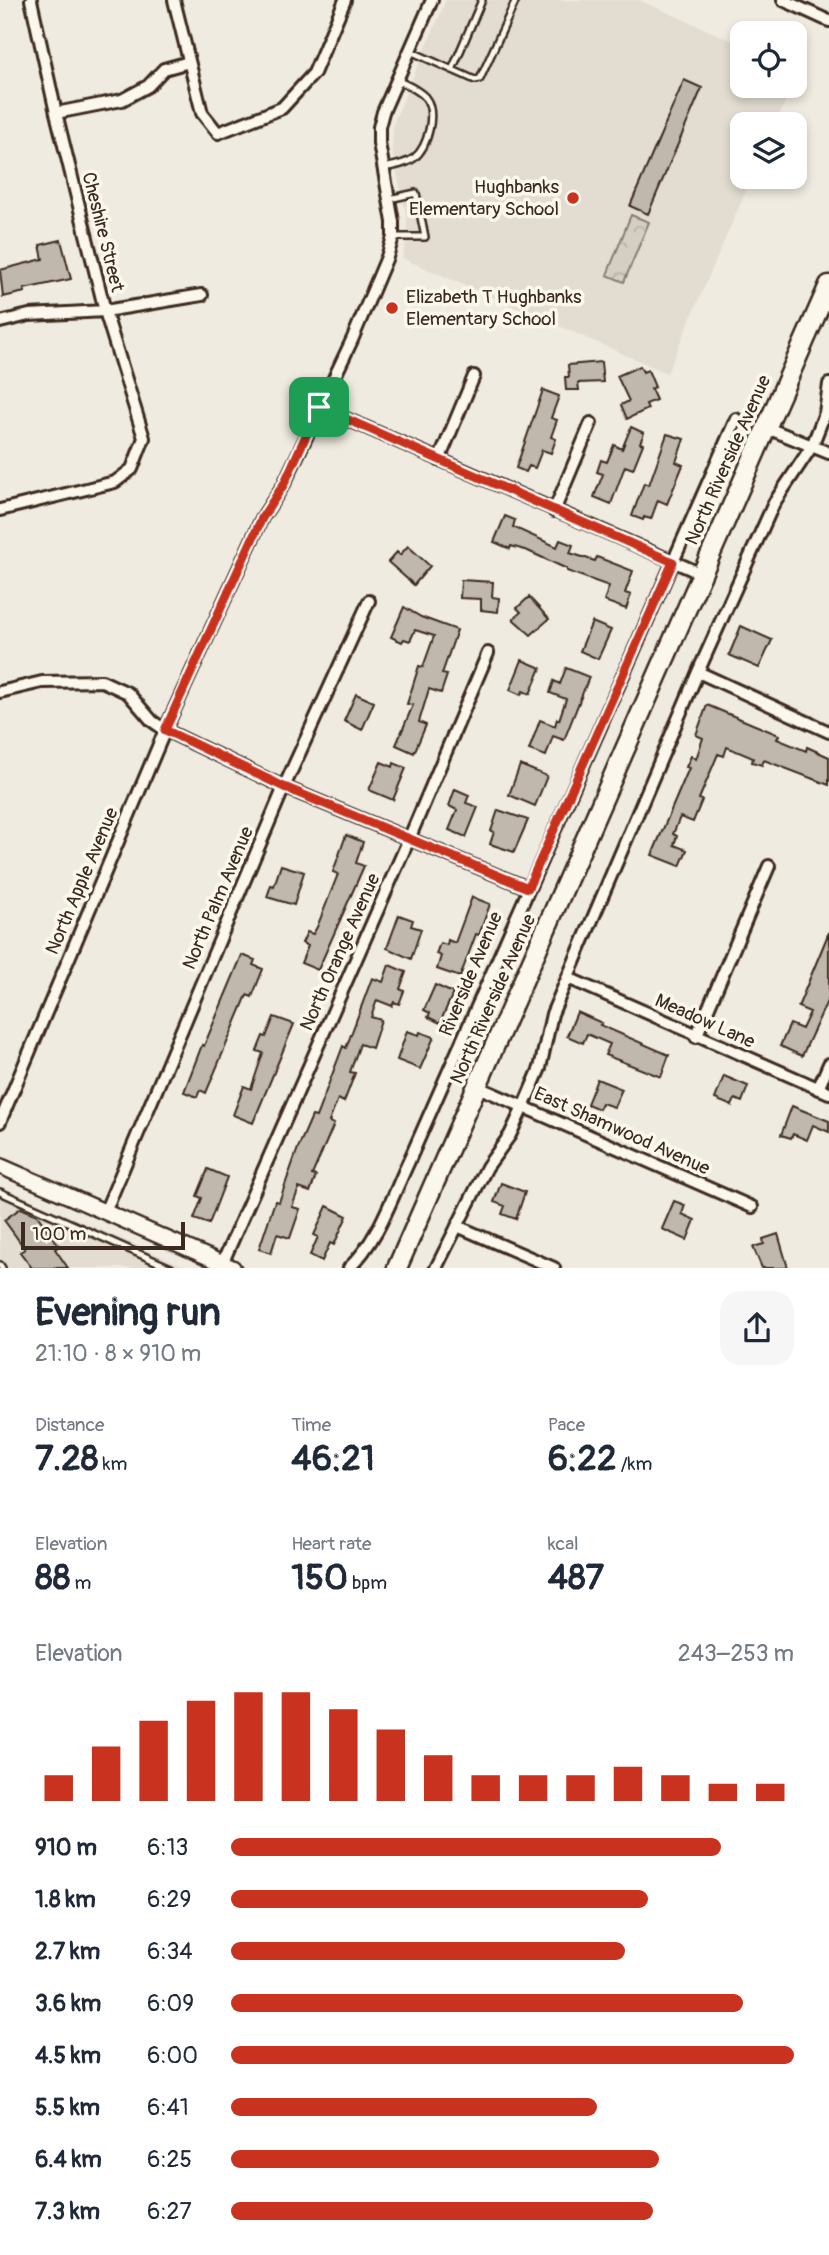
<!DOCTYPE html>
<meta charset="utf-8">
<style>
:root{--surface:#fff;--page:#f6f6f7;--text:#1f2937;--muted:#747a83;--accent:#c8321e}
body{margin:0;font-family:Pangolin,sans-serif;background:var(--page);color:var(--text);height:100vh;display:flex;flex-direction:column;font-size:26px;white-space:nowrap}
*{box-sizing:border-box;margin:0}
p{font-size:23px;color:var(--muted)}
.icon{flex:none;width:38px;height:38px;fill:none;stroke:currentColor;stroke-width:2;stroke-linecap:round;stroke-linejoin:round}
.map{position:relative;height:1268px;overflow:hidden}
.side{display:flex;flex-direction:column;background:var(--surface);flex:1}
.side>*{flex:none}
.tools{position:absolute;left:730px;top:21px;display:grid;gap:14px}
.tools a{display:grid;place-items:center;width:77px;height:77px;border-radius:14px;background:var(--surface);box-shadow:0 4px 10px #0003;font-size:35px}
.scale{position:absolute;left:21px;bottom:18px;width:164px;box-sizing:border-box;padding-left:7px;border:4px solid #3b2a1e;border-top:0;font-size:19px;line-height:24px;white-space:nowrap;color:#3b2a1e;-webkit-text-stroke:5px #fbf7ec;paint-order:stroke}
.pin{position:absolute;display:grid;place-items:center;width:60px;height:60px;color:#fff;margin:-30px;border-radius:14px;box-shadow:0 4px 10px #0006}
.round{display:grid;place-items:center;flex:none;width:74px;height:74px;border-radius:21px;background:var(--page)}
.head{display:flex;align-items:center;justify-content:space-between;height:119px;padding:0 35px}
h1{font-size:38px;font-weight:700;line-height:52px}
.stats{display:grid;grid-template-columns:repeat(3,1fr);gap:10px;height:119px;padding:7px 35px}
.stats div{display:grid;align-content:center}
.stats b{font-size:35px;font-weight:700}
.stats small{font-size:19px;font-weight:400}
.stats p{font-size:19px}
.chart{height:196px;padding:14px 35px}
.chart p{display:flex;justify-content:space-between}
.chart svg{width:100%;height:126px;margin-top:7px;stroke:var(--accent);stroke-width:6}
ul{padding:0 35px;list-style:none;font-size:23px}
li{display:grid;grid-template-columns:112px 84px 1fr;align-items:center;height:52px}
li i{height:18px;border-radius:9px;background:var(--accent)}
.map>svg:first-child{display:block}
.built{fill:#e2dcd1}
.park{fill:url(#park-crowns);stroke:#887c70;stroke-width:2}
.building{fill:#c0b8ad;stroke:#3b2a1e;stroke-width:2}
.lines{fill:none;stroke-linecap:round;stroke-linejoin:round}
.service-casing{stroke:#3b2a1e;stroke-width:10}
.minor-casing{stroke:#3b2a1e;stroke-width:16}
.tertiary-casing{stroke:#3b2a1e;stroke-width:19}
.primary-casing{stroke:#3b2a1e;stroke-width:23}
.service{stroke:#fbf7ec;stroke-width:5}
.minor{stroke:#fbf7ec;stroke-width:10}
.tertiary{stroke:#fbf7ec;stroke-width:14}
.primary{stroke:#fbf7ec;stroke-width:18}
.route-casing{stroke:#fff;stroke-width:14}
.route{stroke:#c8321e;stroke-width:9}
.poi-dot{fill:#c8321e;stroke:#fbf7ec;stroke-width:2.5}
.labels{text-anchor:middle;dominant-baseline:central;stroke-width:7;stroke-linejoin:round;paint-order:stroke}
.poi-label{font-size:19px;fill:#3b2a1e;stroke:#fbf7ec;text-anchor:end}
.street-label{font-size:19px;fill:#3b2a1e;stroke:#fbf7ec}
</style>
<div class="map">
<svg width="829" height="1268" viewBox="0 0 829 1268">
<defs>
<pattern id="park-crowns" width="20" height="18" patternUnits="userSpaceOnUse" patternTransform="scale(1.75)"><rect width="20" height="18" fill="#d5cec3"/><path d="M2 6a3 3 0 1 1 6 0M12 15a3 3 0 1 1 6 0" fill="none" stroke="#b8b1a7"/></pattern>
</defs>
<rect width="100%" height="100%" fill="#f0ebe0"/>
<filter id="ink" filterUnits="userSpaceOnUse"><feTurbulence type="fractalNoise" baseFrequency=".0143" numOctaves="2"/><feDisplacementMap in="SourceGraphic" scale="14" xChannelSelector="R" yChannelSelector="G"/><feConvolveMatrix kernelMatrix="1 2 1 2 8 2 1 2 1" color-interpolation-filters="sRGB"/></filter>
<g filter="url(#ink)">
<!-- built -->
<path class="built" d="M446 0H639L742 45V86H792L775 124H742V177H752L667 373 402 258 407 239V219L392 150 393 124Z
M0 1186 188 1268H0Z"/>
<!-- park -->
<path class="park" d="M631 215 649 222 624 282 607 275Z"/>
<!-- building -->
<path class="building" d="M684 80 702 88 648 214 630 206Z
M61 240 71 279 24 289 25 292 3 297 0 270 43 259 40 245Z
M601 362 603 382 578 383 579 390H566L565 377H569L568 365Z
M640 366 643 372 648 370 655 387 651 389 656 400 646 404 648 409 627 419 621 405 629 401 617 376Z
M543 390 559 396 551 418 557 420 551 437 556 439 551 453 542 450 535 468 529 466 526 472 516 468Z
M631 427 644 433 640 443 643 444 633 469 625 466 611 504 594 497 603 474 597 472 601 460 607 462 614 445 622 449Z
M667 434 684 439 676 462 683 465 667 504 658 500 651 519 644 517 643 520 632 516 644 483 649 485Z
M505 516 515 520 513 527 557 547 560 540 573 545 570 553 595 561 597 557 633 571 625 593 631 595 626 609 604 601 609 586 567 571V569L528 551 511 546 510 549 494 542Z
M408 546 430 566 414 585 388 562 397 552 400 555Z
M461 580 493 582 492 597 499 598 498 612 481 610V599L460 598Z
M529 597 549 619 531 635 513 619 521 612 517 608Z
M404 607 421 617 457 630 442 674 447 675 441 693 429 689 419 722 426 725 414 753 396 745 413 705 407 704 419 666 423 667 434 636 415 630 410 641 404 639 402 642 391 637Z
M592 622 611 630 598 659 580 651Z
M741 626 772 640 759 668 729 655Z
M522 660 541 668 530 694 523 691 521 695 510 690Z
M566 668 589 677 564 740 553 736 546 756 529 750 540 720 555 726 557 719 559 720 566 699 550 693 554 681 560 684Z
M356 694 374 702 362 730 344 721Z
M707 705 779 735 777 739 806 751 807 747 829 757V785L764 760 762 765 752 762 753 758 727 747 724 756 718 754 699 799 702 800 693 822 680 817 673 834 677 836 674 845 687 850 680 866 652 855 689 768 686 767 691 756 696 759 703 738 696 735Z
M381 762 393 767 394 763 406 768 393 800 369 790Z
M520 765 547 776 535 806 509 795Z
M455 789 469 795 466 803 478 807 466 837 449 830 457 810 449 806Z
M498 810 528 820 514 852 490 844 494 832 491 831Z
M346 835 363 842 356 863 364 866 318 970 301 963 308 946 302 943 307 932 313 934 317 927 338 874 333 872Z
M281 865 304 872 294 905 267 897 271 885 274 886Z
M472 897 490 904 479 935 476 934 460 977 437 969 441 956 436 954 440 943 447 945 448 940 455 943Z
M399 915 413 920 411 926 421 929 411 959 387 948Z
M829 932V997L802 1056 780 1046 790 1024 802 1029 810 1012 798 1007Z
M242 955 255 960 253 965 263 969 252 997 247 995 206 1093 200 1090 197 1097 184 1092 202 1045 204 1046Z
M389 965 406 972 400 989 404 991 399 1004 394 1002 392 1006 377 1000 371 1017 381 1020 372 1048 360 1044 350 1072 355 1073 344 1102 338 1099 329 1122 334 1124 312 1175 316 1176 310 1192 299 1188 292 1207 300 1209 290 1238 277 1234 271 1253 259 1249 275 1201 279 1202 298 1148 312 1116 316 1117 343 1046 346 1048 372 978 383 982Z
M435 985 453 993 440 1023 428 1017 430 1013 424 1010Z
M577 1012 602 1023 600 1025 669 1055 661 1077 605 1055 610 1044 587 1034 583 1043 567 1036Z
M274 1017 294 1024 253 1123 233 1115 244 1086 251 1089 263 1053 257 1051 263 1036 266 1037Z
M407 1031 419 1035 420 1032 434 1037 420 1069 397 1060Z
M724 1076 748 1086 742 1102 735 1099 732 1106 715 1099Z
M597 1079 622 1089 614 1107 602 1103 599 1109 587 1104Z
M792 1106 829 1121V1132L813 1125 807 1140 793 1134 791 1138 781 1135Z
M208 1169 227 1177 209 1224 194 1219 202 1198 197 1196Z
M501 1183 525 1192 516 1219 502 1214 505 1206 494 1202Z
M674 1201 685 1205 682 1214 695 1220 687 1240 662 1229Z
M327 1206 347 1216 334 1245 330 1243 322 1261 310 1255 318 1237 314 1235Z
M21 1208 37 1215 59 1246 55 1249 68 1268H32L20 1252 25 1249 4 1220Z
M778 1234 788 1268H762L753 1247 764 1244 763 1239Z"/>
<g class="lines">
<defs>
<path id="service" d="M410 51 475 80 480 79 516 0
M452 70 482 0
M383 168C394 166 406 164 414 158 428 147 437 112 425 97 418 89 407 85 397 80
M389 199 416 193 425 237H393
M0 1192 171 1268
M0 1265 2 1268"/>
<path id="minor" d="M174 0 202 113 218 133 282 108 314 73 345 0
M783 0 829 21
M56 113 122 100 148 86 164 69 189 62
M0 322 29 315 105 311 202 295
M319 407 702 574
M765 427 829 453
M439 460 474 376
M0 510 115 482 132 469 144 438 105 311 56 113 31 0
M554 511 591 423
M698 672 829 732
M0 692 42 682 102 681 128 693 152 721 165 730 284 787 528 888
M568 978 829 1093
M696 1037 769 866
M478 1087 752 1207
M818 1089 829 1064
M0 1122 165 730 262 518 284 484 352 340 387 257 393 237V222L379 143V127L383 112 432 0
M105 1212 284 787 369 601
M457 1226 554 1268
M222 1264 409 839 488 653
M349 1268C378 1241 392 1197 409 1161L736 419
M436 1268 487 1167 510 1135 524 1105 540 1068 552 1014 698 672 774 503 812 446 825 413 829 384"/>
<path id="tertiary" d="M0 1166 233 1268"/>
<path id="primary" d="M397 1268 829 285"/>
</defs>
<!-- service casing -->
<use href="#service" class="service-casing"/>
<!-- minor casing -->
<use href="#minor" class="minor-casing"/>
<!-- tertiary casing -->
<use href="#tertiary" class="tertiary-casing"/>
<!-- primary casing -->
<use href="#primary" class="primary-casing"/>
<!-- service -->
<use href="#service" class="service"/>
<!-- minor -->
<use href="#minor" class="minor"/>
<!-- tertiary -->
<use href="#tertiary" class="tertiary"/>
<!-- primary -->
<use href="#primary" class="primary"/>
</g>
</g>
<g class="lines" filter="url(#ink)">
<defs>
<path id="route" d="M319 407 673 562 528 888 284 787 165 730 262 518 284 484Z"/>
</defs>
<!-- route casing -->
<use href="#route" class="route-casing"/>
<!-- route -->
<use href="#route" class="route"/>
</g>
<!-- markers -->
<g class="poi-dot">
<circle cx="573" cy="198" r="7"/>
<circle cx="392" cy="308" r="7"/>
</g>
<g class="labels">
<!-- poi labels -->
<g class="poi-label">
<text x="559" y="187">Hughbanks<tspan x="559" dy="22">Elementary School</tspan></text>
<text x="406" y="297" text-anchor="start">Elizabeth T Hughbanks<tspan x="406" dy="22">Elementary School</tspan></text>
</g>
<!-- street labels -->
<g class="street-label">
<text transform="translate(103 232) rotate(76)">Cheshire Street</text>
<text transform="translate(728 460) rotate(-66)">North Riverside Avenue</text>
<text transform="translate(82 881) rotate(-67)">North Apple Avenue</text>
<text transform="translate(218 898) rotate(-67)">North Palm Avenue</text>
<text transform="translate(340 952) rotate(-66)">North Orange Avenue</text>
<text transform="translate(471 974) rotate(-67)">Riverside Avenue</text>
<text transform="translate(493 999) rotate(-66)">North Riverside Avenue</text>
<text transform="translate(705 1021) rotate(24)">Meadow Lane</text>
<text transform="translate(622 1131) rotate(24)">East Shamwood Avenue</text>
</g>
</g>
</svg>
<div class="tools">
<a><svg class="icon" aria-label="locate" viewBox="0 0 24 24"><circle cx="12" cy="12" r="6"/><path d="M12 2v4M12 18v4M2 12h4M18 12h4"/></svg></a>
<a><svg class="icon" aria-label="layers" viewBox="0 0 24 24"><path d="M12 4l9 5-9 5-9-5zM3 14l9 5 9-5"/></svg></a>
</div>
<div class="scale">100 m</div>
<div class="pin" style="left:319px;top:407px;background:#1e9e55"><svg class="icon" aria-label="arrive" viewBox="0 0 24 24"><path d="M6 21V4h12l-3 4 3 4H6"/></svg></div>
</div>
<section class="side">
<div class="head"><div><h1>Evening run</h1><p>21:10 · 8 × 910 m</p></div><a class="round"><svg class="icon" aria-label="share" viewBox="0 0 24 24"><path d="M12 15V3M7 8l5-5 5 5M5 13v7h14v-7"/></svg></a></div>
<div class="stats">
<div><p>Distance</p><b>7.28<small> km</small></b></div>
<div><p>Time</p><b>46:21</b></div>
<div><p>Pace</p><b>6:22<small> /km</small></b></div>
</div>
<div class="stats">
<div><p>Elevation</p><b>88<small> m</small></b></div>
<div><p>Heart rate</p><b>150<small> bpm</small></b></div>
<div><p>kcal</p><b>487</b></div>
</div>
<div class="chart"><p><span>Elevation</span>243–253 m</p>
<svg viewBox="0 0 160 44" preserveAspectRatio="none"><path d="M5 44V35M15 44V25M25 44V16M35 44V9M45 44V6M55 44V6M65 44V12M75 44V19M85 44V28M95 44V35M105 44V35M115 44V35M125 44V32M135 44V35M145 44V38M155 44V38"/></svg>
</div>
<ul>
<li><b>910 m</b>6:13<i style="width:87%"></i></li>
<li><b>1.8 km</b>6:29<i style="width:74%"></i></li>
<li><b>2.7 km</b>6:34<i style="width:70%"></i></li>
<li><b>3.6 km</b>6:09<i style="width:91%"></i></li>
<li><b>4.5 km</b>6:00<i style="width:100%"></i></li>
<li><b>5.5 km</b>6:41<i style="width:65%"></i></li>
<li><b>6.4 km</b>6:25<i style="width:76%"></i></li>
<li><b>7.3 km</b>6:27<i style="width:75%"></i></li>
</ul>
</section>
